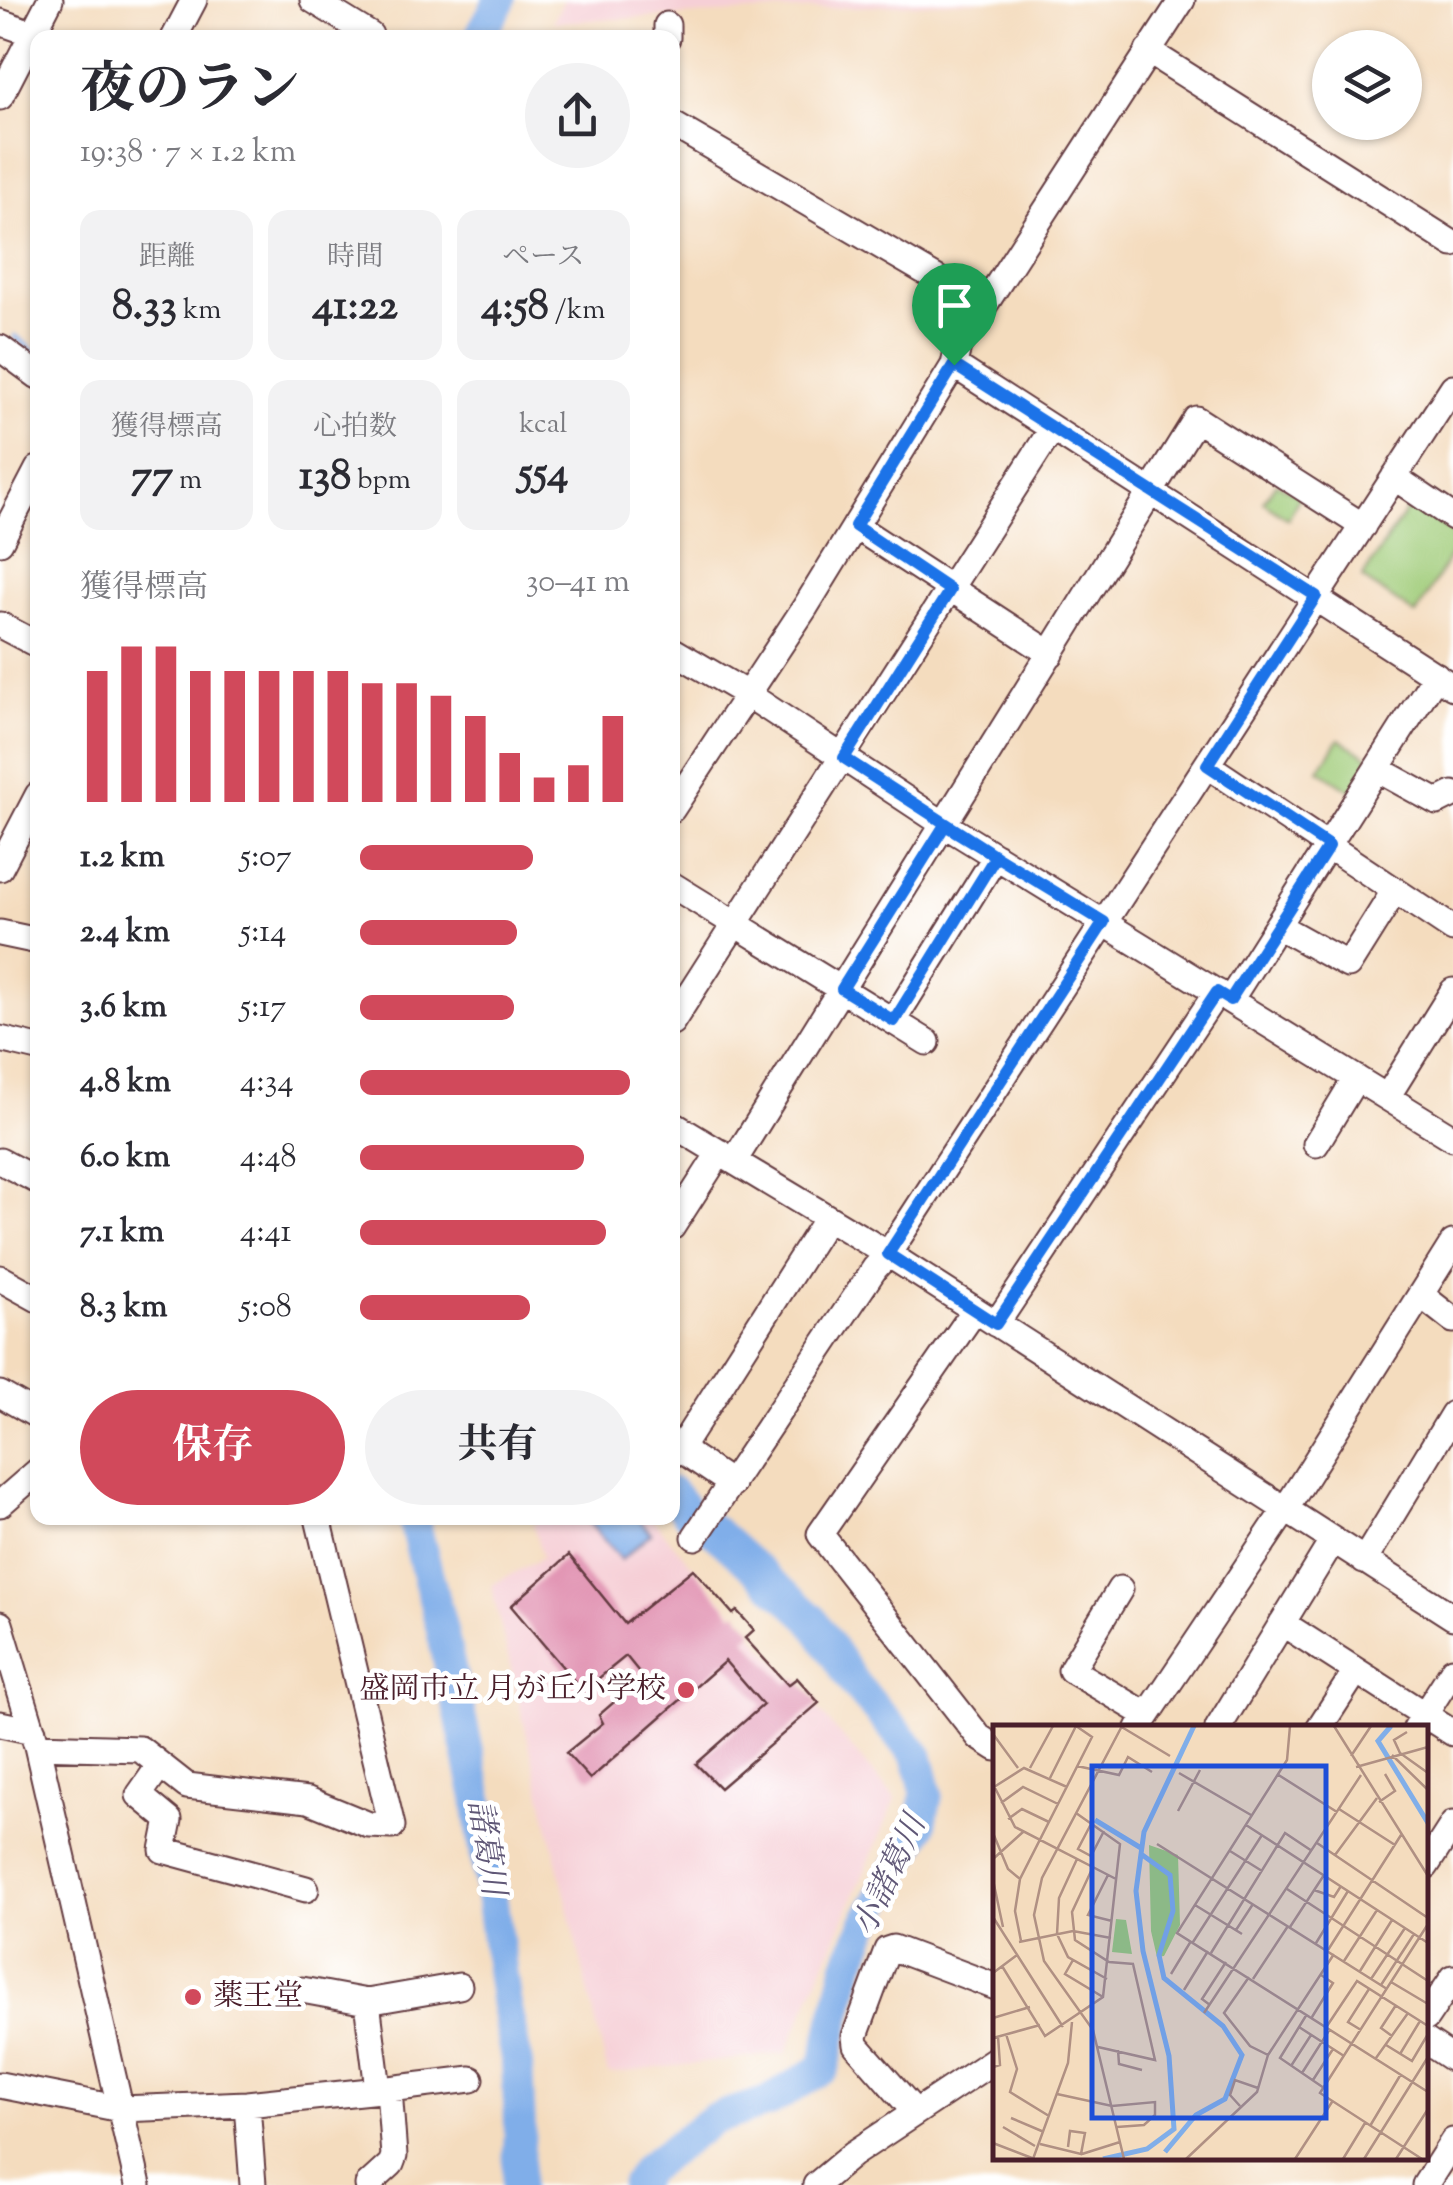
<!DOCTYPE html>
<html lang="ja">
<meta charset="utf-8">
<style>
:root{--surface:#fff;--page:#f2f2f3;--text:#2b2b33;--muted:#7c7c81;--accent:#d1495b}
body{margin:0;font-family:"Sorts Mill Goudy","Noto Serif JP",serif;background:var(--page);color:var(--text);height:100vh;display:flex;flex-direction:column;font-size:38px;white-space:nowrap}
*{box-sizing:border-box;margin:0}
p{font-size:32px;color:var(--muted)}
.icon{flex:none;width:55px;height:55px;fill:none;stroke:currentColor;stroke-width:2;stroke-linecap:round;stroke-linejoin:round}
.map{position:relative;flex:1;overflow:hidden}
.drawer{position:absolute;left:30px;top:30px;width:650px;height:1495px;display:flex;flex-direction:column;background:var(--surface);border-radius:20px;box-shadow:0 2px 8px #0004}
.drawer>*{flex:none}
.controls{position:absolute;left:1312px;top:30px;display:grid;gap:20px}
.controls a{display:grid;place-items:center;width:110px;height:110px;border-radius:50%;background:var(--surface);box-shadow:0 2px 8px #0004;font-size:50px}
.pin{position:absolute;display:grid;place-items:center;width:85px;height:85px;color:#fff;margin:-102px -42px;border-radius:50% 50% 50% 0;rotate:-45deg;box-shadow:0 0 10px #0007}
.pin .icon{rotate:45deg}
.round{display:grid;place-items:center;flex:none;width:105px;height:105px;border-radius:52px;background:var(--page)}
.head{display:flex;align-items:center;justify-content:space-between;height:170px;padding:0 50px}
h1{font-size:55px;font-weight:700;line-height:75px}
.metrics{display:grid;grid-template-columns:repeat(3,1fr);gap:15px;height:170px;padding:10px 50px}
.metrics div{display:grid;align-content:center;border-radius:20px;background:var(--page);text-align:center}
.metrics b{font-size:42px;font-weight:700}
.metrics small{font-size:28px;font-weight:400}
.metrics p{font-size:28px}
.chart{height:280px;padding:20px 50px}
.chart p{display:flex;justify-content:space-between}
.chart svg{width:100%;height:180px;margin-top:10px;stroke:var(--accent);stroke-width:6}
.cta{display:flex;gap:20px;margin-top:auto;padding:20px 50px}
.cta a{flex:1;height:115px;border-radius:60px;background:var(--accent);color:#fff;font-size:40px;font-weight:700;line-height:115px;text-align:center}
.cta a+a{background:var(--page);color:var(--text)}
ul{padding:0 50px;list-style:none;font-size:32px}
li{display:grid;grid-template-columns:160px 120px 1fr;align-items:center;height:75px}
li i{height:25px;border-radius:12px;background:var(--accent)}
.map>svg:first-child{display:block}
.built{fill:#f6cfd6}
.green{fill:#a0cc79;stroke:#757652;stroke-width:2.5}
.water{fill:#80aee9;stroke:#65668a;stroke-width:2.5}
.lines{fill:none;stroke-linecap:round;stroke-linejoin:round}
.stream{stroke:#80aee9;stroke-width:5}
.river{stroke:#80aee9;stroke-width:32}
.building{fill:#e08eaf}
.minor-casing{stroke:#643b41;stroke-width:29}
.minor{stroke:#fff;stroke-width:25}
.route-casing{stroke:#fff;stroke-width:20}
.route{stroke:#1a73e8;stroke-width:12}
.poi-dot{fill:#d1495b;stroke:#fff;stroke-width:4}
.labels{text-anchor:middle;dominant-baseline:central;stroke-width:9;stroke-linejoin:round;paint-order:stroke}
.poi-label{font-size:30px;fill:#4a1f2b;stroke:#fff;text-anchor:end}
.water-label{font-size:32px;font-style:italic;fill:#605877;stroke:#fff}
.inset-river{fill:none;stroke:#80aee9;stroke-width:5}
.inset-road{fill:none;stroke:#b09083;stroke-width:2.5}
.view{fill:#1d4ed8;fill-opacity:0.15;stroke:#1d4ed8;stroke-width:5}
.inset-edge{fill:none;stroke:#4a1f2b;stroke-width:5}
</style>
<div class="map">
<svg width="1453" height="2185" viewBox="0 0 1453 2185">
<rect width="100%" height="100%" fill="#fff"/>
<filter id="ink" filterUnits="userSpaceOnUse"><feTurbulence type="fractalNoise" baseFrequency=".01" numOctaves="2"/><feDisplacementMap in="SourceGraphic" scale="20" xChannelSelector="R" yChannelSelector="G"/><feConvolveMatrix kernelMatrix="1 2 1 2 8 2 1 2 1" color-interpolation-filters="sRGB"/></filter>
<filter id="wash" filterUnits="userSpaceOnUse"><feTurbulence type="fractalNoise" baseFrequency=".0048" numOctaves="4" result="noise"/><feDisplacementMap in="SourceGraphic" scale="40" xChannelSelector="R" yChannelSelector="G"/><feGaussianBlur stdDeviation="2.25" result="paint"/><feColorMatrix in="noise" values="0 0 0 0 0 0 0 0 0 0 0 0 0 0 0 0 0 1.4 0 .05"/><feComposite in="paint" operator="in"/></filter>
<g filter="url(#wash)">
<rect width="100%" height="100%" fill="#f4dcbe"/>
<!-- built -->
<path class="built" d="M564 0H994L553 22Z
M541 1518H651L896 1799 786 2053 608 2074 491 1585 542 1558 533 1525Z"/>
<!-- green -->
<path class="green" d="M1276 483 1300 496 1288 519 1263 502Z
M1409 506 1453 531V551L1416 615 1362 578Z
M1339 739 1375 761 1356 794 1319 770Z"/>
<!-- water -->
<path class="water" d="M585 1518H638L651 1533 621 1560Z"/>
<g class="lines">
<!-- stream -->
<path class="stream" d="M15 336 38 355"/>
<!-- river -->
<path class="river" d="M479 38 500 0
M413 1518 441 1626 478 1798 505 1999 517 2065 520 2126 517 2185
M636 2185 646 2169 713 2119 768 2102 824 2068 848 1967 865 1926 920 1828 927 1794 917 1755 855 1685 811 1618 716 1533 688 1513 672 1493"/>
</g>
<g id="blocks">
<!-- building -->
<path class="building" d="M569 1555 625 1624 693 1569 733 1614 737 1611 754 1630 745 1638 788 1685 797 1678 819 1703 720 1788 696 1764 763 1705 725 1661 590 1779 566 1753 603 1723 599 1715 643 1677 626 1656 583 1691 511 1606Z"/>
</g>
</g>
<g filter="url(#ink)">
<use href="#blocks" fill-opacity="0" stroke="#643b41" stroke-width="2.5"/>
<g class="lines">
<defs>
<path id="minor" d="M313 0 370 35
M0 22 45 38
M667 25V38
M174 38 194 0
M1148 51 1453 244
M0 97 50 0
M672 124 984 306
M0 348 38 376
M954 365 1453 687
M1394 477 1453 517
M855 526 1051 654
M0 542 38 469
M0 625 38 645
M672 650 747 694 945 825 1453 1138
M1207 765 1453 929
M1377 769 1437 802 1453 794
M672 809 806 606 954 365 958 346 1182 0
M0 868 38 795
M672 885 927 1042
M1278 926 1348 965 1395 890
M0 933 38 941
M1230 1000 1436 675
M893 1021 996 856
M672 1022 1052 429
M0 1039 38 1048
M1387 1097 1453 991
M672 1124 888 1254 1453 1617
M1316 1144 1356 1078
M0 1161 38 1181
M734 1161 1196 419 1363 526
M672 1227 720 1152
M0 1278 38 1299
M1421 1295 1453 1320
M975 1310 820 1534 979 1737 996 1748
M996 1324 1217 992
M0 1394 38 1416
M732 1484 680 1449 827 1218
M0 1504 38 1471
M695 1537 875 1268 888 1254 1453 387
M1364 1561 1453 1414
M1120 1589 1071 1670 1147 1715
M1282 1623 1453 1733
M0 1624 37 1746 138 2185
M0 1724 33 1731
M1139 1728 1285 1510 1453 1243
M1218 1728 1333 1540
M1319 1728 1356 1671
M1416 1728 1453 1670
M37 1746 140 1749 187 1786 308 1800 369 1825 392 1826 318 1518
M160 1765 139 1795 169 1820 163 1850 306 1889
M1426 1866 1453 1824
M302 1990 367 2002
M1426 2018 1453 1978
M1426 2041 1453 2059
M0 2085 121 2109 247 2104 389 2089 394 2156 391 2164 368 2185
M378 2089 367 2002 459 1986
M389 2089 471 2079
M247 2104 253 2185
M915 2112 856 2045 855 2036 887 1950 893 1948 996 1987
M816 2185 853 2154 996 2059
M1425 2185 1453 2141"/>
</defs>
<!-- minor casing -->
<use href="#minor" class="minor-casing"/>
<!-- minor -->
<use href="#minor" class="minor"/>
</g>
</g>
<g class="lines" filter="url(#ink)">
<defs>
<path id="route" d="M954 365 855 526 950 590 844 758 996 856 894 1021 842 989 945 825 1104 922 888 1254 996 1324 1217 992 1230 1000 1329 846 1207 765 1316 596 954 365"/>
</defs>
<!-- route casing -->
<use href="#route" class="route-casing"/>
<!-- route -->
<use href="#route" class="route"/>
</g>
<!-- markers -->
<g class="poi-dot">
<circle cx="686" cy="1690" r="10"/>
<circle cx="193" cy="1997" r="10"/>
</g>
<g class="labels">
<!-- poi labels -->
<g class="poi-label">
<text x="666" y="1690">盛岡市立 月が丘小学校</text>
<text x="213" y="1997" text-anchor="start">薬王堂</text>
</g>
<!-- water labels -->
<g class="water-label">
<text transform="translate(485 1848) rotate(81)">諸葛川</text>
<text transform="translate(891 1876) rotate(-65)">小諸葛川</text>
</g>
</g>
<!-- overview -->
<g transform="translate(993 1725)">
<rect width="435" height="435" fill="#f4dcbe"/>
<path d="M156 120 185 130 187 200 171 231 164 232 158 206ZM123 194 133 195 139 229 119 227Z" fill="#a0cc79"/>
<path class="inset-river" d="M398 1 385 16 435 98M102 95 148 123M148 129 177 150 180 186 166 230 171 253 230 301 249 330 232 374 203 390 172 427M110 434 154 424 181 404 176 331 150 226 143 166 151 107 201 1"/>
<path class="inset-road" d="M127 1 177 31M129 1 49 153 41 190 51 236 100 305 131 434M297 1 294 35 184 208 435 367M341 1 435 151M414 7 401 15 407 28 435 48M0 9 25 43M399 30 435 65M358 31 378 1M84 41 126 50 135 32 159 47M363 42 435 22M37 43 60 1M186 48 258 90M284 49 344 87M57 53 83 1M1 61 22 102 123 154M1 62 31 43 74 62M386 77 402 66 392 49M8 78 30 62 65 79M346 84 402 120M185 86 207 45M15 94 29 84 56 97M99 97 85 124 98 131 111 106M253 100 435 218M0 108 15 144 27 154M324 118 435 193M164 119 394 264M237 126 269 146M342 130 384 73M0 134 30 107M84 134 66 173 64 209 75 232 114 254M100 142 79 187 82 215 116 237 141 239M115 150 95 190 119 196M0 155 10 202M294 164 435 256M321 165 341 172 348 161M202 180 249 209M0 192 70 302M297 202 331 150M243 205 260 179M28 216 22 186 27 154 99 12 83 1M26 217 80 206 118 213M200 217 269 110M323 218 355 166M335 225 408 110M218 228 292 108 319 126M80 235 72 249 110 272M351 236 384 185M9 241 52 311 110 272 127 119 83 88M367 246 399 195M0 248 24 230M178 249 198 216M256 252 231 288 257 321 275 330M260 254 295 201M378 254 412 203M398 257 435 279M388 260 421 209M191 265 215 226M217 280 209 274 233 237M211 288 368 50M314 289 287 333 331 363M319 292 340 258 328 250M0 293 37 282M334 301 364 256 435 301M306 302 351 331M368 305 355 297 376 264M13 309 24 344 17 367 56 391M399 311 388 303 403 280M0 313 47 300M393 320 419 336 435 309M105 322 162 335 140 239M125 325 126 339 149 345M407 329 427 296M383 333 415 288M298 341 318 310M0 342 7 340 5 311M309 348 337 304M320 355 340 324M64 369 119 381 162 377V390L151 400 124 402M247 381 237 370 242 355 265 363M18 393 51 407M377 401 408 349M10 402 42 421M0 418 39 433M47 419 88 429 92 408 77 406 75 422M89 429 127 417M40 434 75 338 79 297M193 434 264 367 275 330 341 229M302 434 339 377M350 434 372 398M371 434 435 332M403 434 435 384M429 434 327 368 435 199"/>
<path class="view" d="M99 41H333V393H99Z"/>
<rect width="435" height="435" class="inset-edge"/>
</g>
</svg>
<div class="controls">
<a><svg class="icon" aria-label="layers" viewBox="0 0 24 24"><path d="M12 4l9 5-9 5-9-5zM3 14l9 5 9-5"/></svg></a>
</div>
<div class="pin" style="left:954px;top:365px;background:#1e9e55"><svg class="icon" aria-label="arrive" viewBox="0 0 24 24"><path d="M6 21V4h12l-3 4 3 4H6"/></svg></div>
<section class="drawer">
<div class="head"><div><h1>夜のラン</h1><p>19:38 · 7 × 1.2 km</p></div><a class="round"><svg class="icon" aria-label="share" viewBox="0 0 24 24"><path d="M12 15V3M7 8l5-5 5 5M5 13v7h14v-7"/></svg></a></div>
<div class="metrics">
<div><p>距離</p><b>8.33<small> km</small></b></div>
<div><p>時間</p><b>41:22</b></div>
<div><p>ペース</p><b>4:58<small> /km</small></b></div>
</div>
<div class="metrics">
<div><p>獲得標高</p><b>77<small> m</small></b></div>
<div><p>心拍数</p><b>138<small> bpm</small></b></div>
<div><p>kcal</p><b>554</b></div>
</div>
<div class="chart"><p><span>獲得標高</span>30–41 m</p>
<svg viewBox="0 0 160 44" preserveAspectRatio="none"><path d="M5 44V12M15 44V6M25 44V6M35 44V12M45 44V12M55 44V12M65 44V12M75 44V12M85 44V15M95 44V15M105 44V18M115 44V23M125 44V32M135 44V38M145 44V35M155 44V23"/></svg>
</div>
<ul>
<li><b>1.2 km</b>5:07<i style="width:64%"></i></li>
<li><b>2.4 km</b>5:14<i style="width:58%"></i></li>
<li><b>3.6 km</b>5:17<i style="width:57%"></i></li>
<li><b>4.8 km</b>4:34<i style="width:100%"></i></li>
<li><b>6.0 km</b>4:48<i style="width:83%"></i></li>
<li><b>7.1 km</b>4:41<i style="width:91%"></i></li>
<li><b>8.3 km</b>5:08<i style="width:63%"></i></li>
</ul>
<div class="cta"><a>保存</a><a>共有</a></div>
</section>
</div>
